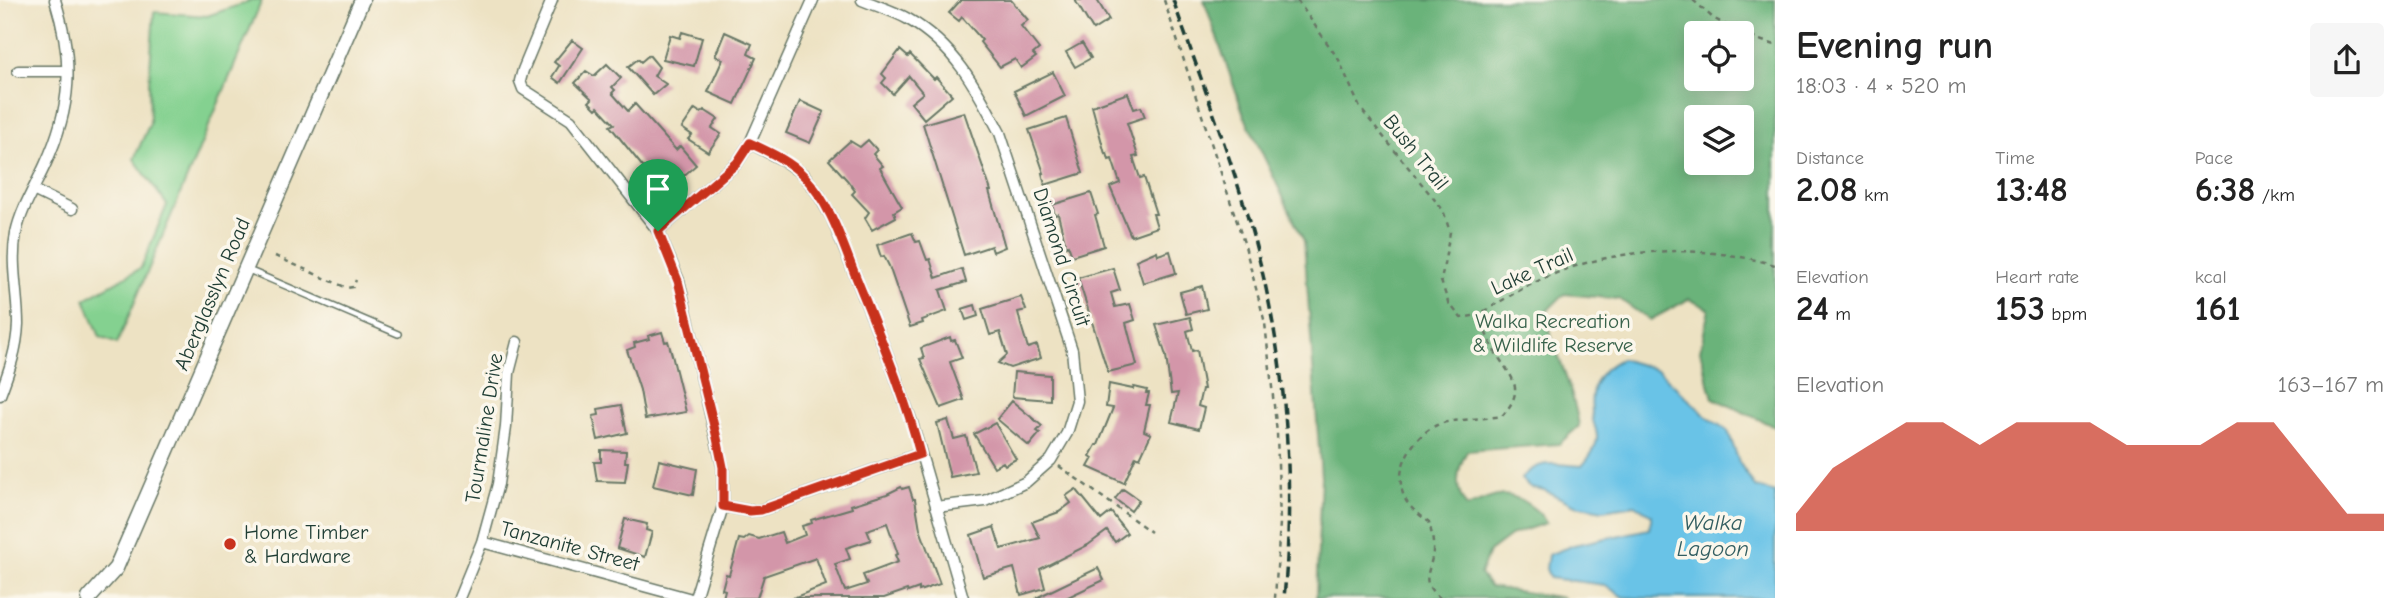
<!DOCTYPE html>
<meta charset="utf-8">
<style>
:root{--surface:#fff;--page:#f6f6f6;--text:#222;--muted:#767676;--accent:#c8321e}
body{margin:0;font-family:"Comic Neue",sans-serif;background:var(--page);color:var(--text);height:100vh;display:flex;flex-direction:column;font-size:26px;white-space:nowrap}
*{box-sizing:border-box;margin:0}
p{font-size:23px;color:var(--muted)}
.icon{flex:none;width:38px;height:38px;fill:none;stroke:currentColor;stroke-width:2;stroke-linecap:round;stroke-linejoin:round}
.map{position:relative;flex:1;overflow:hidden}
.drawer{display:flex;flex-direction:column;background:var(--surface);width:630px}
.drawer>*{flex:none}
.controls{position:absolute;left:1684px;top:21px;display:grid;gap:14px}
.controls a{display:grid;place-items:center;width:70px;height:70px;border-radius:7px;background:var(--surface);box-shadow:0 4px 18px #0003;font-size:35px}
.pin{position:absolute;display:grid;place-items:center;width:60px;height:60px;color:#fff;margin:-72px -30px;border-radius:50% 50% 50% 0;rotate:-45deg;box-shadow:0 0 7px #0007}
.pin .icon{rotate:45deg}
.round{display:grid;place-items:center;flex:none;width:74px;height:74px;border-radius:7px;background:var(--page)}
.overview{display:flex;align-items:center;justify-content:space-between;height:119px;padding:0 21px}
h1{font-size:38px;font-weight:700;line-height:52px}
.metrics{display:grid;grid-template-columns:repeat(3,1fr);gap:10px;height:119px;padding:7px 21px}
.metrics div{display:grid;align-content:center}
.metrics b{font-size:35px;font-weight:700}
.metrics small{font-size:19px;font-weight:400}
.metrics p{font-size:19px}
.chart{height:196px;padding:14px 21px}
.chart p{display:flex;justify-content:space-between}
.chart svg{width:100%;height:126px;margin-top:7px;fill:var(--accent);opacity:.7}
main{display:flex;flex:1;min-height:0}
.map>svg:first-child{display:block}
.green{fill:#84d190;stroke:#528762;stroke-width:2}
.forest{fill:#6bb37a;stroke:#457857;stroke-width:2;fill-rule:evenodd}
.water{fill:#69c3e7;stroke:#44808e;stroke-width:2}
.building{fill:#d396a9;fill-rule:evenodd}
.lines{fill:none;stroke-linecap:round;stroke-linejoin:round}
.lane-casing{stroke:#677766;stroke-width:8}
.street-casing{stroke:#677766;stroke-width:13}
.secondary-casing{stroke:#677766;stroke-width:17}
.path{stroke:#677766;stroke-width:2.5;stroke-dasharray:5 5;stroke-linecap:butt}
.lane{stroke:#fff;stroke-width:5}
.street{stroke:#fff;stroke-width:10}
.secondary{stroke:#fff;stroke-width:14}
.rail{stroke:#1f3d34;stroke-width:3.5;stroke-dasharray:10 5;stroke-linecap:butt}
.route-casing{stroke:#fff;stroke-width:14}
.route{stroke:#c8321e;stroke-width:9}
.poi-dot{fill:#c8321e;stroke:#fbf7ec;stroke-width:2.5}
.labels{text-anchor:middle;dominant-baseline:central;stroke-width:7;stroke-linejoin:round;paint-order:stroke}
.street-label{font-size:21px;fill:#1f3d34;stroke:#fbf7ec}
.park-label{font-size:21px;fill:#38624b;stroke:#fbf7ec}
.poi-label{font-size:21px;fill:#1f3d34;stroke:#fbf7ec;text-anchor:start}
.water-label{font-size:23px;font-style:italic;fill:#325e61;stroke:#fbf7ec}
</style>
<main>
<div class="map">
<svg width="1775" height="598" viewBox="0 0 1775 598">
<rect width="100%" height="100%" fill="#fbf7ec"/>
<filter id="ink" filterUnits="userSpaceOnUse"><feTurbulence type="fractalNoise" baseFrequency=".0143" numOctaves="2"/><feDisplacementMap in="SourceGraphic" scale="14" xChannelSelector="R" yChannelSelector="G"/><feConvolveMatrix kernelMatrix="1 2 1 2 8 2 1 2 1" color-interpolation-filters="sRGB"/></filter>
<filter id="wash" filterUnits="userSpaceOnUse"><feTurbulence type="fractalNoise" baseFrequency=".00686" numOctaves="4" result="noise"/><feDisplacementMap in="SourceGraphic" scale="28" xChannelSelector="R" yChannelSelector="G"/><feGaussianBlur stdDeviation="1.57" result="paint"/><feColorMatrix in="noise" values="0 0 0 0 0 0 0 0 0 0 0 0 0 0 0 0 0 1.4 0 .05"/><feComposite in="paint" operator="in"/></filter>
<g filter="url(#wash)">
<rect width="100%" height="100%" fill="#ede2c3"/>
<!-- green -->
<path class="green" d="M250 0H262L117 344 100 337 85 299 141 268 167 205 134 159 150 123 149 84 154 12 207 16 248 2Z"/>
<!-- forest -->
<path class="forest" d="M1204 0H1775V427L1713 398 1700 351 1709 309 1689 299 1650 320 1619 299 1564 294 1544 314C1555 352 1573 387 1579 426L1559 444 1467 451C1457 469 1453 489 1467 507 1490 498 1503 488 1526 503 1536 510 1541 513 1546 523L1513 534 1489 552 1480 574 1490 587 1564 598H1316L1321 477 1304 241 1244 115ZM1696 33H1741V79H1696ZM1696 117H1741V163H1696Z"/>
<!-- water -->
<path class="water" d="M1621 359 1658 370 1707 417 1728 431 1739 462 1755 487 1775 493V598H1637L1623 597 1605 585 1550 578 1546 569 1548 555 1574 545 1649 529 1652 515 1635 505 1603 510 1575 505 1544 490 1530 487 1521 479C1540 457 1556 465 1582 466 1589 458 1597 448 1597 437 1597 431 1594 425 1593 420 1588 391 1594 372 1621 359Z"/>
<g id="blocks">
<!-- building -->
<path class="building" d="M961 0H1011L1028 20 1021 26 1039 49 1033 54 1036 57 1021 68 1015 59 1000 67 980 42 982 40 962 17 959 21 949 13Z
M1075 0H1097L1109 20 1093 30Z
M682 32 702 38 694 66 663 59 670 35 680 38Z
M725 32 752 44 748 54 756 58 735 104 708 92 723 59 715 56Z
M572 40 583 48 560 83 552 77 559 66 554 62Z
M1082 43 1091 58 1075 67 1066 52Z
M900 50 908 57 910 54 934 79 936 77 952 95 924 119 911 103 923 93 909 76 893 94 882 83 886 78 882 74Z
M649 55 659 67 654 76 666 84 653 95 628 67 638 59 641 62Z
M607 64 621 78 612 87 615 90 612 93 628 111 635 104 676 150 680 146 696 165 664 193 653 183 655 182 610 126 614 124 598 107 596 109 589 102 592 99 575 83 586 71 594 76Z
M1053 72 1065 96 1026 116 1014 91Z
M1128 93 1134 109 1141 107 1145 117 1127 123 1138 156 1133 157 1140 178 1144 177 1156 214H1153L1157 227 1131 236 1110 187 1120 183 1112 159 1109 160 1107 153 1105 154 1092 106Z
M800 101 824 112 810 143 786 133Z
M695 109 701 113 704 110 718 119 712 128 721 134 708 152 688 139 692 135 682 128Z
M964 112 991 191H989L1005 247 993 252 991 246 964 255 923 124Z
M1066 118 1083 173 1045 185 1042 173H1044L1029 130Z
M868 140 877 150 873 154 883 166 880 168 902 207 894 212 896 217 872 230 865 218 869 212 852 194 855 191 847 180 829 160 850 141 860 147Z
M1091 193 1098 214 1095 215 1104 246 1072 256 1068 245 1066 246 1058 214 1055 215 1052 205Z
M912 233 916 242 920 241 927 260 930 259 936 278 962 269 966 282 940 290 947 311 922 320 923 323 910 327 889 266 884 256 881 257 877 245Z
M1157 251 1158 255 1170 251 1176 273 1143 283 1136 260Z
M1113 268 1120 290 1111 293 1115 307 1130 304 1135 320 1126 323 1137 365 1108 372 1078 278Z
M1202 286 1207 309 1186 314 1180 292Z
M1021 297 1026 310 1018 312 1021 325 1028 348 1037 345 1041 358 1010 368 998 363 1007 355 1000 332 990 335 982 309Z
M975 305 978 316 966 320 962 309Z
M1190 317 1193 329 1187 331 1192 351 1197 350 1204 389H1202L1198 406 1204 408 1199 429 1171 422 1178 393 1171 394 1166 356 1156 325Z
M662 332 665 342 668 341 672 355 686 412 645 419 640 390 627 350 635 347 634 343 649 339 648 336Z
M950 337 951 341 955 340 962 358 950 362 964 400 941 408 920 359 924 358 921 348Z
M1014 372 1050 375V400L1012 397Z
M1109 384 1133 389 1134 387 1147 390 1146 393H1149L1146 405H1150L1144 431 1151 434 1140 458 1136 456 1124 483 1088 467 1093 458 1090 456 1096 445H1098L1113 408 1106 407Z
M1012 401 1042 426 1037 431 1040 433 1029 446 997 419Z
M621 405 627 433 598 440 593 416 599 415 598 409Z
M948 420 954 439 966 436 976 472 950 477 937 423Z
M995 423 1016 459 1005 465 1003 462 994 467 974 434Z
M601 450 626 451 625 462H628L625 482 597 481 594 462H601Z
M659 460 697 469 693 495 653 486Z
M901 487 902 489 909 487 913 499H915L920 529 940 584 919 591V588L908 592 907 590 884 598H793L826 585 816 558 764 576 757 598H723L725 590 722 589 726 574 729 575 739 539 744 540 749 536 759 539 781 532 785 543 805 535 802 526 812 523 811 520 852 508 851 505 887 494ZM887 523 898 554 895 555 898 562 863 575 867 584 845 591 835 564 850 559 846 548 871 540 867 530Z
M1076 489 1101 520 1111 512 1127 533 1115 542 1107 531 1088 545 1040 569 1045 588 1021 595 1014 568 983 577 971 535 994 527 1001 549 1040 538 1032 522 1059 512 1071 503 1066 496Z
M1123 489 1139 500 1131 511 1115 499Z
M625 519 647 524 646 530 652 532 645 557 617 548Z
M1098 568 1104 580 1066 598H1036Z"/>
</g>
</g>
<g filter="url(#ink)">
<use href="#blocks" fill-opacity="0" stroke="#677766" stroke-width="2"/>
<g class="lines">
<defs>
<path id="lane" d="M246 269 398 334"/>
<path id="street" d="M552 0 523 70 520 81 523 89 571 120 658 231 679 281 723 468V506L695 598
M862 0C877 6 894 11 908 19 955 46 976 87 1000 133L1072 350 1077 401 1067 433 1051 460 1026 482 985 501 936 507
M18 71H66
M750 143 781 159 804 175 819 195 832 218 891 364 912 423 963 598
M33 190 72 209
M658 231 737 163 750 143 813 0
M0 395C9 371 17 350 18 324 18 293 10 264 16 233 21 209 35 187 45 165 72 107 74 61 55 0
M723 506 750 511 761 510 920 454
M482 542 688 598
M459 598 482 542 498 484 506 427 509 373 517 342"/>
<path id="secondary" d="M89 598 116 568 362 0"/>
</defs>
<!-- lane casing -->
<use href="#lane" class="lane-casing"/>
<!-- street casing -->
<use href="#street" class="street-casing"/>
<!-- secondary casing -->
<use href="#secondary" class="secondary-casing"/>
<!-- path -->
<path class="path" d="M1164 0 1245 246 1265 323 1277 433 1280 523 1275 598
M1297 0 1339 60 1360 108 1443 210 1450 232 1441 281 1448 302 1461 318 1478 315
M1693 0 1713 18 1740 33
M1741 34 1775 45
M275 256 347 288 353 287 356 280
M1059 466 1151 532
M1440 598C1418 581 1431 573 1433 551 1434 542 1431 531 1429 522 1419 514 1407 507 1403 494 1394 468 1413 436 1437 425 1449 419 1486 419 1502 416 1528 387 1510 377 1494 350 1488 339 1483 326 1478 315 1504 299 1530 283 1559 272 1625 246 1707 245 1775 265"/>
<!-- lane -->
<use href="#lane" class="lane"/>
<!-- street -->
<use href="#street" class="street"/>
<!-- secondary -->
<use href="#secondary" class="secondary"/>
<!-- rail -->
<path class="rail" d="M1173 0C1209 103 1251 206 1271 313 1289 407 1293 503 1284 598"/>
</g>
</g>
<g class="lines" filter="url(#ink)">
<defs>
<path id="route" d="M750 143C769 152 790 161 805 177 832 206 843 246 858 282 881 339 905 395 920 454L761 510 750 511 723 506V467L717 438 678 281 658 231 737 163Z"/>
</defs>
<!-- route casing -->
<use href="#route" class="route-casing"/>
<!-- route -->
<use href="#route" class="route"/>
</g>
<!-- markers -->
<circle class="poi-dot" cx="230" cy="544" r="7"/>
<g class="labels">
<!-- street labels -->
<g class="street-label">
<text transform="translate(1416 152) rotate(51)">Bush Trail</text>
<text transform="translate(1062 257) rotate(72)">Diamond Circuit</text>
<text transform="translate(1532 271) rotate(-24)">Lake Trail</text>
<text transform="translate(212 294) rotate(-67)">Aberglasslyn Road</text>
<text transform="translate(484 428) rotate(-81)">Tourmaline Drive</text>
<text transform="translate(570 546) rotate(15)">Tanzanite Street</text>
</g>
<!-- park labels -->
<g class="park-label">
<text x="1553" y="321">Walka Recreation<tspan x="1553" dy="24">&amp; Wildlife Reserve</tspan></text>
</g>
<!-- poi labels -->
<g class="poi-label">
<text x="244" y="532">Home Timber<tspan x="244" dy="24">&amp; Hardware</tspan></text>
</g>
<!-- water labels -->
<g class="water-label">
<text x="1713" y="522">Walka<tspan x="1713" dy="26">Lagoon</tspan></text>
</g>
</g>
</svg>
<div class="controls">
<a><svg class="icon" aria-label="locate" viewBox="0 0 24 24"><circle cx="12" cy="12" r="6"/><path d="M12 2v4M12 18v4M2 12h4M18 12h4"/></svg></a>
<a><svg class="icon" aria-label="layers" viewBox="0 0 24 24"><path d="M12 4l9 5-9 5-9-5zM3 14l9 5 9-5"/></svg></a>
</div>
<div class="pin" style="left:658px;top:231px;background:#1e9e55"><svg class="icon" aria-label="arrive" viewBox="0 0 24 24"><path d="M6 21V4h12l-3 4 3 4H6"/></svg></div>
</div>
<section class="drawer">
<div class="overview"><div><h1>Evening run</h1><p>18:03 · 4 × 520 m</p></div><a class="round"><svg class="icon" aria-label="share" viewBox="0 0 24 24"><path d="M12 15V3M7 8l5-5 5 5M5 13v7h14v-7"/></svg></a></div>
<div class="metrics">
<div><p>Distance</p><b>2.08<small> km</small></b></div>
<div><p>Time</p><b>13:48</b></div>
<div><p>Pace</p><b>6:38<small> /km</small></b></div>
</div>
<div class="metrics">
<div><p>Elevation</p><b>24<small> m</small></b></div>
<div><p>Heart rate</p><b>153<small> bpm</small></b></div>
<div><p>kcal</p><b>161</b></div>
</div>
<div class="chart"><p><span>Elevation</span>163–167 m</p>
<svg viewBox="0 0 160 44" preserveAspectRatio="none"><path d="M0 44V38L10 22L20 14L30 6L40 6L50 14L60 6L70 6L80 6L90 14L100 14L110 14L120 6L130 6L140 22L150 38L160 38V44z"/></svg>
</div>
</section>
</main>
